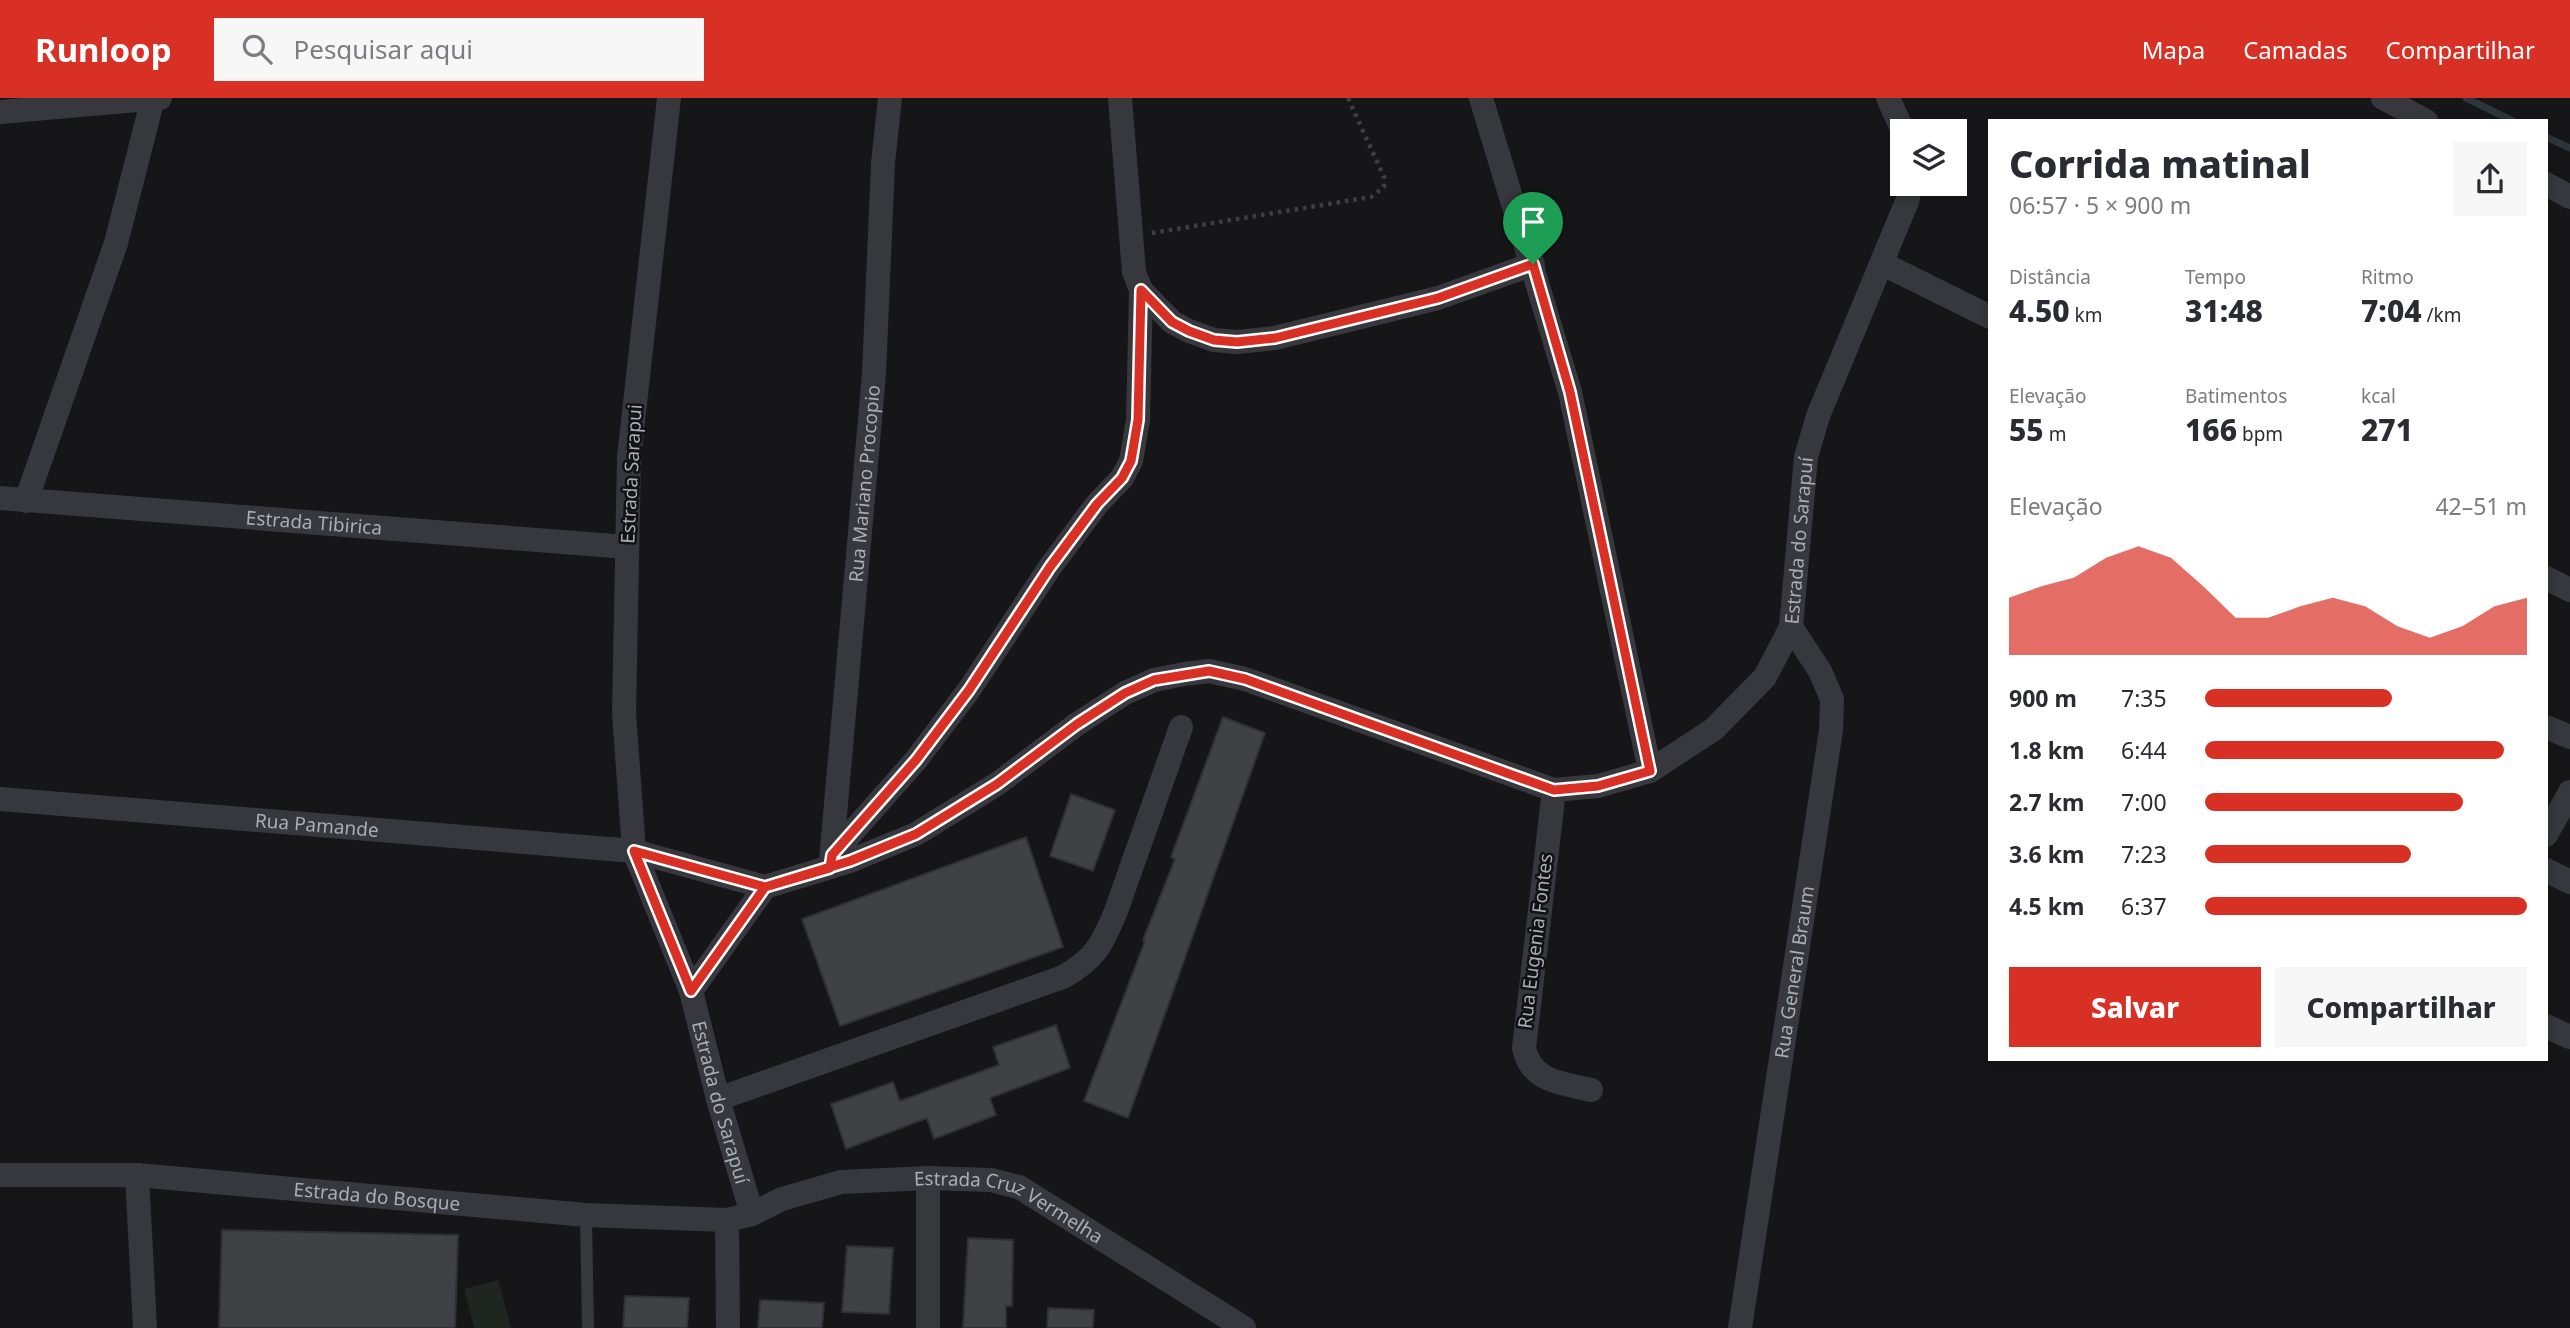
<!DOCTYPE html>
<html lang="pt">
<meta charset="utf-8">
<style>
:root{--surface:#fff;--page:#f7f7f7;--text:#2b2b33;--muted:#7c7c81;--accent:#d93025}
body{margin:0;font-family:"Noto Sans",sans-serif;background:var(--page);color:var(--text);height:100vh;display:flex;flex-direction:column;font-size:26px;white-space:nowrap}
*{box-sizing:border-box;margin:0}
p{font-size:23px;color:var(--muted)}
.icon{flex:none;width:38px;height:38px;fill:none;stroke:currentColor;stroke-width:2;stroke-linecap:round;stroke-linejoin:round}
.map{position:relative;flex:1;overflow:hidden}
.details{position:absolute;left:1988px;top:21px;width:560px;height:942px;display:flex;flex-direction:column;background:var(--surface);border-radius:0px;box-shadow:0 4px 10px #0003}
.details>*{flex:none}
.fabs{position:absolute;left:1890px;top:21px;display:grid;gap:14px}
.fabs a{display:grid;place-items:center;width:77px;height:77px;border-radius:0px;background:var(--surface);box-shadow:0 4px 10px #0003;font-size:35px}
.pin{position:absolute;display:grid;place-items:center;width:60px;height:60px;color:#fff;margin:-72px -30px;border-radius:50% 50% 50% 0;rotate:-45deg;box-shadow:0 0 7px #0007}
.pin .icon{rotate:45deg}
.round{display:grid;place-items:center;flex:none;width:74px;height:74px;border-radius:0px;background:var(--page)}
.headline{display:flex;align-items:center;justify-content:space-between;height:119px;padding:0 21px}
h1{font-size:38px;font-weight:800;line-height:52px}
.metrics{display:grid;grid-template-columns:repeat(3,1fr);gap:10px;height:119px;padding:7px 21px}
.metrics div{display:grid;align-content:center}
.metrics b{font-size:30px;font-weight:800}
.metrics small{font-size:19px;font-weight:400}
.metrics p{font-size:19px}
.chart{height:196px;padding:14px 21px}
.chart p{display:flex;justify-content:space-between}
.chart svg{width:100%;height:126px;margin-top:7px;fill:var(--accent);opacity:.7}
.action{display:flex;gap:14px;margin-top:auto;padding:14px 21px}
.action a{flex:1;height:80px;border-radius:0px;background:var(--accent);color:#fff;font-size:28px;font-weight:800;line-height:80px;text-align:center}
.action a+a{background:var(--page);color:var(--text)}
ul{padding:0 21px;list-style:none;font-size:23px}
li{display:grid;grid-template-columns:112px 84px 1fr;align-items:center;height:52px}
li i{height:18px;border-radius:9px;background:var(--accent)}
header{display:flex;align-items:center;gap:42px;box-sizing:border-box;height:98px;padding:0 35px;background:var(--accent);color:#fff}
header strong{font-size:33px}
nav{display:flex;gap:38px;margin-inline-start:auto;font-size:24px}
.search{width:490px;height:63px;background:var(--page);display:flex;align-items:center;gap:18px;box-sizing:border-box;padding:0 24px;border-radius:0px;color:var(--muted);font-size:26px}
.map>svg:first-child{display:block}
.green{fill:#1e261f}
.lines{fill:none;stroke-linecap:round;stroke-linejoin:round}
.stream{stroke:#2c353c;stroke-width:7}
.building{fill:#404145;stroke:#303034;stroke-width:2}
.path{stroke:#3d3f44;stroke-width:4.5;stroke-dasharray:3.5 5;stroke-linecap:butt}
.lane{stroke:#37383d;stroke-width:12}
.street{stroke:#37383d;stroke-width:24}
.route-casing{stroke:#fff;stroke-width:14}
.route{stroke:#d93025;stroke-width:9}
.labels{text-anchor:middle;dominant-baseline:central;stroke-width:5;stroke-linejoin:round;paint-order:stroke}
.street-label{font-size:19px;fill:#a8adb8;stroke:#111113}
</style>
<header>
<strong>Runloop</strong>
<div class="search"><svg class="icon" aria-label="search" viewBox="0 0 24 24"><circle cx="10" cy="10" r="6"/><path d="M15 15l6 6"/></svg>Pesquisar aqui</div>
<nav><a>Mapa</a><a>Camadas</a><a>Compartilhar</a></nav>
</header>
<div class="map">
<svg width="2570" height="1230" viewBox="0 0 2570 1230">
<rect width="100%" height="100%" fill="#161618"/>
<!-- green -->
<path class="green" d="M498 1182 511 1230H474L464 1191Z"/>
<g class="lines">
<!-- stream -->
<path class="stream" d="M2466 0 2513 23
M2546 39 2570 50"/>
</g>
<!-- building -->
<path class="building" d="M1223 619 1265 635 1128 1020 1084 1003 1145 843 1143 842 1175 761 1171 759Z
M1071 696 1115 712 1093 773 1050 758Z
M1026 739 1063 849 840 928 802 821Z
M1056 927 1070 970 990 1000 996 1017 934 1041 927 1020 846 1051 831 1006 893 984 900 1003 999 967 993 949Z
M222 1132 458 1137 455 1230H219Z
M968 1140 1013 1142 1012 1208H1006V1230H963Z
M847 1148 893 1150 889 1216 842 1214Z
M625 1198 689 1200 687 1230H623Z
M760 1202 824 1205 822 1230H758Z
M1048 1210 1094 1212 1093 1230H1047Z"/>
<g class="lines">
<!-- path -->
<path class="path" d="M1152 135 1371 99 1384 89V79L1348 0"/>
<!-- lane -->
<path class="lane" d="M586 1117 588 1230"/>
<!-- street -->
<g class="street">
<path id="s1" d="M669 0 629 359 624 615 634 753 691 893 718 1001 752 1116"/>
<path d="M1481 0 1570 294 1650 673"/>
<path d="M1888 0 1903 33"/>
<path d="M2383 0 2426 23"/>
<path d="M0 14 160 0"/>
<path d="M2546 86 2570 99"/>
<path d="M1883 166 1990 219"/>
<path d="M1141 192 1172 224 1189 233 1214 242 1237 244 1275 240 1438 200 1533 166"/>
<path id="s2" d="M0 400 627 449"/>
<path d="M26 403 116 145 153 0"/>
<path d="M2546 480 2570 492"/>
<path d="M2546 629 2570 639"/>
<path d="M1554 692 1524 950C1531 984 1562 985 1591 992"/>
<path id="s3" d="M0 701 634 753 765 789 850 763 916 736 997 686 1077 626 1125 595 1154 582 1184 576 1209 573 1245 581 1554 692 1598 688 1650 673 1714 631 1765 579 1791 529 1806 359 1818 318 1908 101V86"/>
<path d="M2546 737 2570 694"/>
<path d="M832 757 916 662 969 592 1050 469 1097 406 1122 380 1131 363 1138 322 1141 192 1134 174 1120 0"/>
<path id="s4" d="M831 762 874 276 883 65 890 0"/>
<path d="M2546 772 2570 784"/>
<path d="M691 893 765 789"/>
<path d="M2546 928 2570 939"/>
<path d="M718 1001 1063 879C1095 861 1102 847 1116 813L1181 629"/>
<path id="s5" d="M0 1077H137L586 1117 727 1122 752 1116 782 1101 841 1084 928 1080 991 1082 1019 1089 1244 1230"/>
<path d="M137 1077 145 1230"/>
<path d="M727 1122 728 1230"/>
<path d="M928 1230V1080"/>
<path id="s6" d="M1740 1230 1831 632 1832 601 1820 573 1791 529"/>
</g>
</g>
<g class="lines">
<defs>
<path id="route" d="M1533 166 1438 200 1275 240 1237 244 1214 242 1189 233 1172 224 1141 192 1138 322 1131 363 1122 380 1097 406 1050 469 969 592 916 662 832 757 830 770 765 789 634 753 691 893 765 789 850 763 916 736 997 686 1077 626 1125 595 1154 582 1209 573 1245 581 1554 692 1598 688 1650 673 1570 294 1533 166"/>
</defs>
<!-- route casing -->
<use href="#route" class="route-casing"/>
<!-- route -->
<use href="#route" class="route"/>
</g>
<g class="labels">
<!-- street labels -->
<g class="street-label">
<text transform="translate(631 376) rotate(-87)">Estrada Sarapui</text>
<text stroke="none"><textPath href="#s4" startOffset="378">Rua Mariano Procopio</textPath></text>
<text stroke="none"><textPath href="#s2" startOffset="315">Estrada Tibirica</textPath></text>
<text stroke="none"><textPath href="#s3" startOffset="2028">Estrada do Sarapuí</textPath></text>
<text stroke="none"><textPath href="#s3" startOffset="318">Rua Pamande</textPath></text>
<text transform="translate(1535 843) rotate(-83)">Rua Eugenia Fontes</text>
<text stroke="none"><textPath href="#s6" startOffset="360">Rua General Braum</textPath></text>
<text stroke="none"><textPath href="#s1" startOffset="1022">Estrada do Sarapuí</textPath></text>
<text stroke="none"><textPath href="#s5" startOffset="378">Estrada do Bosque</textPath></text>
<text stroke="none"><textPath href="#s5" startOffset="1024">Estrada Cruz Vermelha</textPath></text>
</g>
</g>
</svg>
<div class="fabs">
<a><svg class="icon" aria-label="layers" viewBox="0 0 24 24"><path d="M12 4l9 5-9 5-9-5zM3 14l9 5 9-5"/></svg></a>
</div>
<div class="pin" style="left:1533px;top:166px;background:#1e9e55"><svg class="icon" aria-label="arrive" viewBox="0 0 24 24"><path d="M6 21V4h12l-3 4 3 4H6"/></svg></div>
<section class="details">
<div class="headline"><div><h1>Corrida matinal</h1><p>06:57 · 5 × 900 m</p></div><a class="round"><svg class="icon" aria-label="share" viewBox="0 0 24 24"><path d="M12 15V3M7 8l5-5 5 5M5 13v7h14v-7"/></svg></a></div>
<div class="metrics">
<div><p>Distância</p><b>4.50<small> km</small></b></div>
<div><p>Tempo</p><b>31:48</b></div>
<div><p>Ritmo</p><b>7:04<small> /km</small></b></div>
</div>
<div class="metrics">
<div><p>Elevação</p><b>55<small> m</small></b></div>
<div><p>Batimentos</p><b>166<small> bpm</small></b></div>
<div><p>kcal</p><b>271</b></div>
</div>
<div class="chart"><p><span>Elevação</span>42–51 m</p>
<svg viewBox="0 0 160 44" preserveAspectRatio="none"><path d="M0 44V24L10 20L20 17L30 10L40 6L50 10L60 20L70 31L80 31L90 27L100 24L110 27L120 34L130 38L140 34L150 27L160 24V44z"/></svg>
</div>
<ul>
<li><b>900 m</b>7:35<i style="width:58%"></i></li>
<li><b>1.8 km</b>6:44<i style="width:93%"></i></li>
<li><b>2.7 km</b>7:00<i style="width:80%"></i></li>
<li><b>3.6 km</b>7:23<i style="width:64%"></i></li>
<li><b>4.5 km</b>6:37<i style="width:100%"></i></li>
</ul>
<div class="action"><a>Salvar</a><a>Compartilhar</a></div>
</section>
</div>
